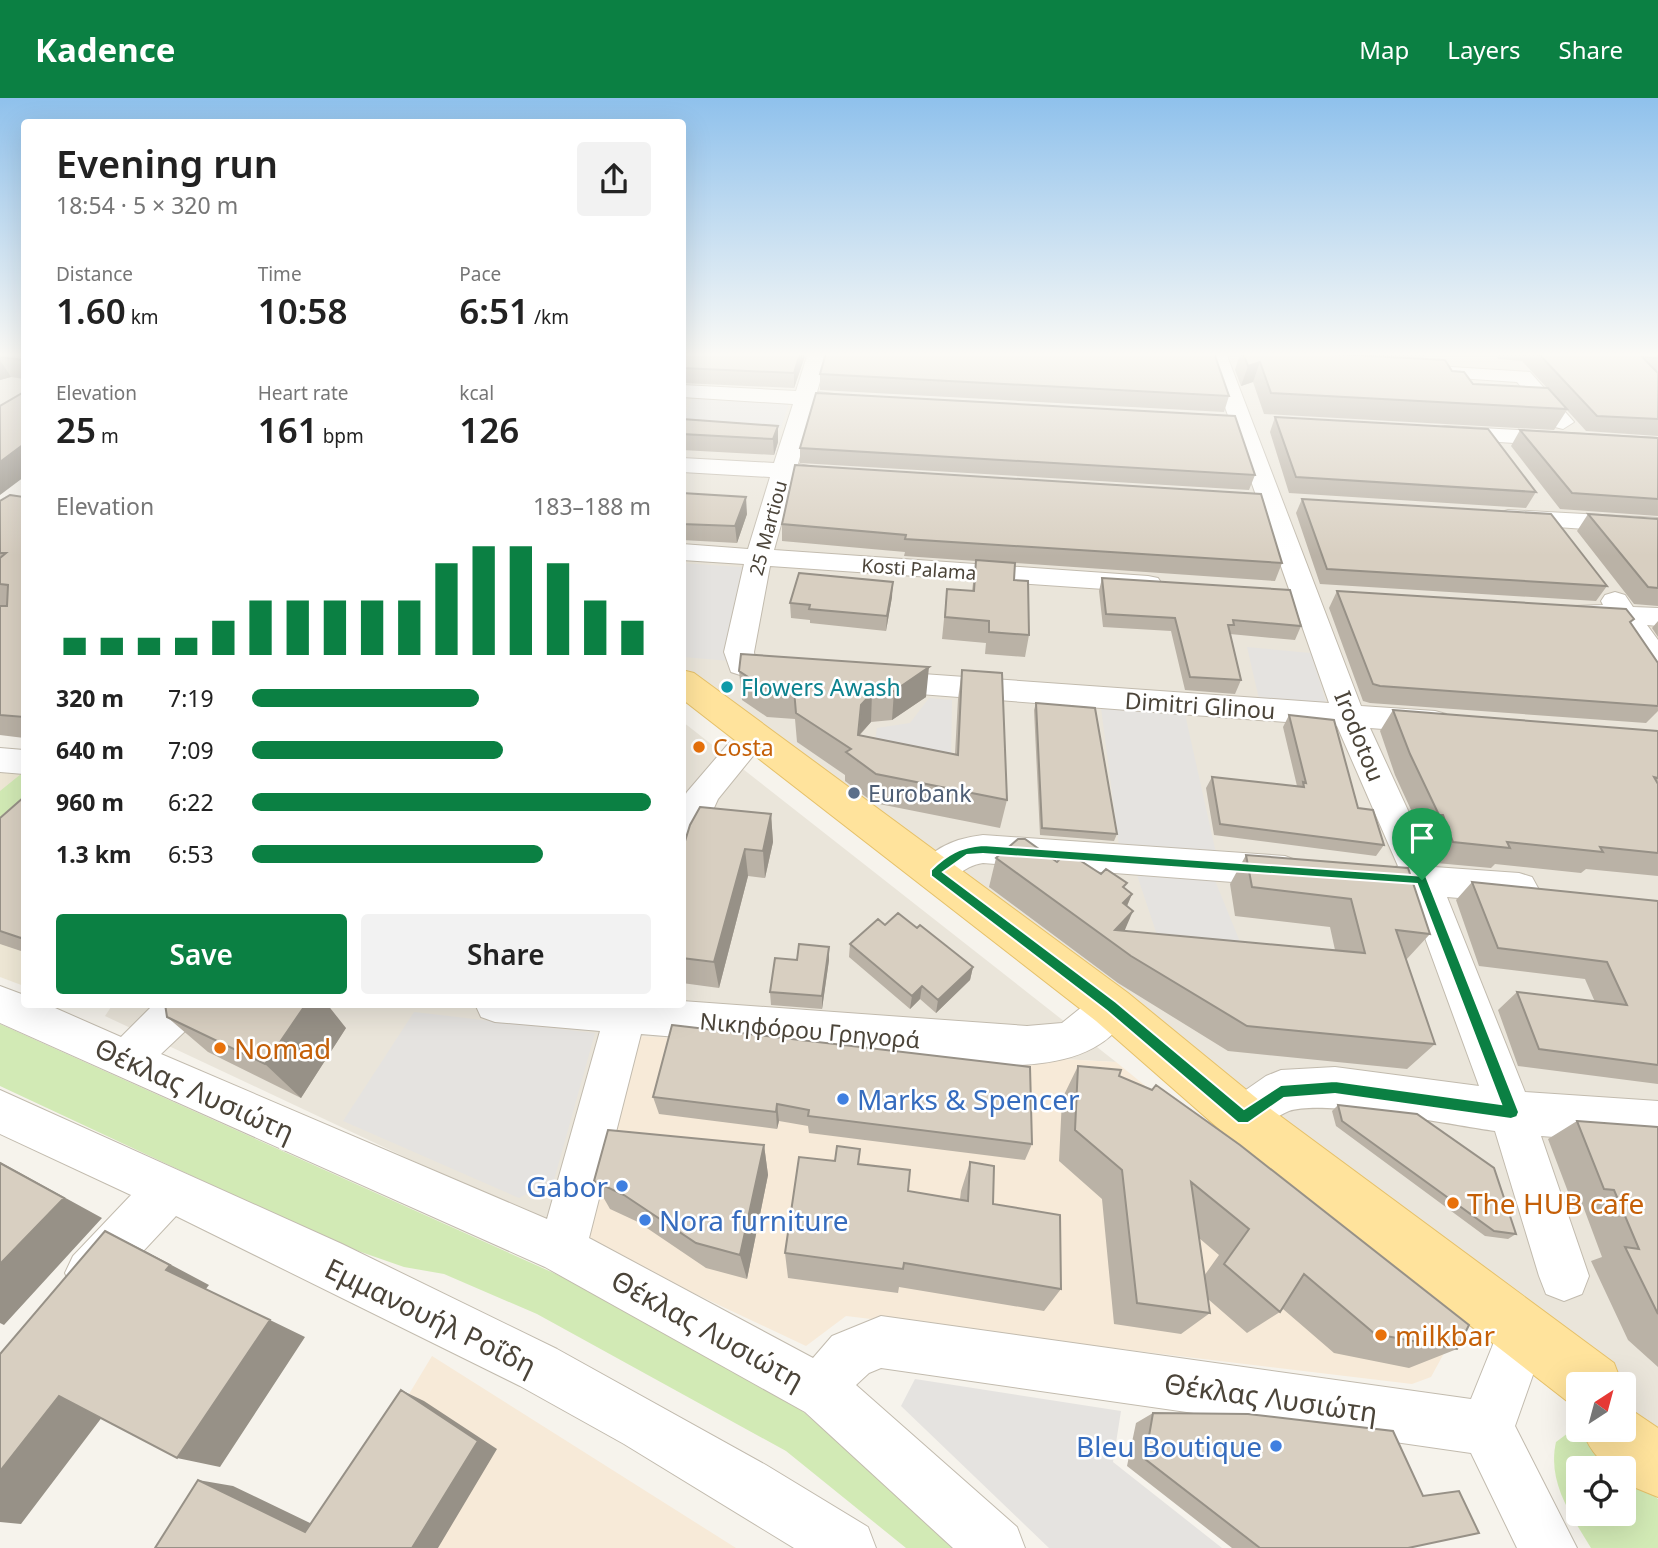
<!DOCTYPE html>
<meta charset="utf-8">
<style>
:root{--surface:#fff;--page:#f2f2f2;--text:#222;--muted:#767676;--accent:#0b8043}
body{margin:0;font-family:"Noto Sans",sans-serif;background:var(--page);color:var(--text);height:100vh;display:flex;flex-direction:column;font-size:26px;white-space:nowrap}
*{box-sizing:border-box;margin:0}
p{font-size:23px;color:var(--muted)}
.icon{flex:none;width:38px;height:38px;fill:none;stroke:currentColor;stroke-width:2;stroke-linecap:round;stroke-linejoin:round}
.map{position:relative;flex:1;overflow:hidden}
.drawer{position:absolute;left:21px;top:21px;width:665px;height:889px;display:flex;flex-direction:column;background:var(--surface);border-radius:7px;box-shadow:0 7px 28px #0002}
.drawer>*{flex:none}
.needle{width:46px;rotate:36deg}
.fabs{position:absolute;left:1566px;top:1274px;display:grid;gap:14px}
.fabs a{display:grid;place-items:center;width:70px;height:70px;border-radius:7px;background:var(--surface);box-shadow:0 7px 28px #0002;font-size:35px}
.pin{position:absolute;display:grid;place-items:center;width:60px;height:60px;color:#fff;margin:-72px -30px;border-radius:50% 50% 50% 0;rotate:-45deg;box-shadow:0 0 7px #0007}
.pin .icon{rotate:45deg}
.round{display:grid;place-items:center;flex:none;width:74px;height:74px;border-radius:7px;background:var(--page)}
.overview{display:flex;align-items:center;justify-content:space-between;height:119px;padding:0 35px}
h1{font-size:38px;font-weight:600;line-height:52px}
.metrics{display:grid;grid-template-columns:repeat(3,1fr);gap:10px;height:119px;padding:7px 35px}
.metrics div{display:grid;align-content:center}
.metrics b{font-size:35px;font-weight:600}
.metrics small{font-size:19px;font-weight:400}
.metrics p{font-size:19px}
.chart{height:196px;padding:14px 35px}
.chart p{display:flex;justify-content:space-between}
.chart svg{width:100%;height:126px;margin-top:7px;stroke:var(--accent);stroke-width:6}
.cta{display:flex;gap:14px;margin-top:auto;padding:14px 35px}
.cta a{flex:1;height:80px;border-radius:7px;background:var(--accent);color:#fff;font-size:28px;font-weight:600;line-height:80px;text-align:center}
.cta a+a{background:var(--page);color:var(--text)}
ul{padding:0 35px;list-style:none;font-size:23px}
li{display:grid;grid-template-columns:112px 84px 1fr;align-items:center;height:52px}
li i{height:18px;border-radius:9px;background:var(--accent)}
header{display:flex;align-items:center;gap:42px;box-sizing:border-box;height:98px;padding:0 35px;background:var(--accent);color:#fff}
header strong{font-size:33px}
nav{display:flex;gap:38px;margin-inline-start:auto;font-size:24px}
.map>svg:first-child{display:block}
.residential{fill:#eae5da}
.commercial{fill:#f7ead8}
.education{fill:#efe8d6}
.green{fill:#d2eab5;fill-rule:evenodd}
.parking{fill:#e5e3e0}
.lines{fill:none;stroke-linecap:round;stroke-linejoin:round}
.minor-casing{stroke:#c2bbae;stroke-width:2}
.major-casing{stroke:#e6c16a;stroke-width:2}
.minor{fill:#fff;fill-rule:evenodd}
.major{fill:#ffe39c;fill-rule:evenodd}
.wall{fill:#bab2a6;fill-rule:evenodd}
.shaded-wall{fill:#979187}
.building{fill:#d8cfc1;stroke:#979187;stroke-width:2}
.route{fill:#0b8043;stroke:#fff;stroke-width:2;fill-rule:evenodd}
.culture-dot{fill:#0f9aa8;stroke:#fff;stroke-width:2.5}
.food-dot{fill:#e8710a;stroke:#fff;stroke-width:2.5}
.service-dot{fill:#5c6f8a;stroke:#fff;stroke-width:2.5}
.shop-dot{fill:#3f7fe0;stroke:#fff;stroke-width:2.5}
.labels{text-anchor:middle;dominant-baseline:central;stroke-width:5;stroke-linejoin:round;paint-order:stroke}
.far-street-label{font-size:19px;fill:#4b4439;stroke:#fff}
.culture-label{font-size:23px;fill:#0d838f;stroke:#fff;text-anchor:start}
.street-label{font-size:23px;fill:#4b4439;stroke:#fff}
.food-label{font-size:23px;fill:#c56008;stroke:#fff;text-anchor:start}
.service-label{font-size:23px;fill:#4e5e75;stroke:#fff;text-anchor:start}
.near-food-label{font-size:28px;fill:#c56008;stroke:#fff;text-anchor:start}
.near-street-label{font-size:28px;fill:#4b4439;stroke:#fff}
.near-shop-label{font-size:28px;fill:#366cbe;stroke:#fff;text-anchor:start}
</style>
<header>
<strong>Kadence</strong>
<nav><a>Map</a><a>Layers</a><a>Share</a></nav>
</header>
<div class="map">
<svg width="1658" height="1450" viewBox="0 0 1658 1450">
<rect width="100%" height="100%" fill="#f6f3ec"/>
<!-- residential -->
<path class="residential" d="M682 255H1658V1332L1624 1306V1286H1597L683 600Z
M24 256V302L0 313V263Z
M683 624 1116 964 639 938 581 1142 105 918 113 906H682Z"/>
<!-- commercial -->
<path class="commercial" d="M638 938 1116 964 1430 1219 1443 1257 1431 1279 1412 1286 846 1218 806 1248 581 1142Z
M432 1258 736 1450H316Z"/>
<!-- education -->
<path class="education" d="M0 670 24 672V888L0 879Z"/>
<!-- green -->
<path class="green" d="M21 676 24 678V739L0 761V693Z
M0 926 676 1230 792 1304 960 1450H906L786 1353 537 1216 444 1176 404 1169 338 1146 0 988Z
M1572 1332 1609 1357 1658 1401V1450H1591C1571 1417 1547 1384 1556 1344ZM1578 1370H1624V1416H1578Z"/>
<!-- parking -->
<path class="parking" d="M693 299 789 305 781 330 683 324Z
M682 465 753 470 730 563 683 559Z
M1247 549 1311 555 1327 607 1259 601Z
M929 600 952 602 951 670 873 657 877 630 910 625Z
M1101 610 1185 616 1216 755 1119 748Z
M1137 777 1214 780 1247 861 1164 858Z
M414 914 595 935 554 1082 519 1100 343 1023Z
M915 1281 1121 1313 1113 1364 1222 1450H1049L901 1308Z"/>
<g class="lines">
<defs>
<path id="minor" d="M808 255H828L817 294 834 296 837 301 834 306 814 307 798 366 814 369 818 374 814 379 794 380 774 452 1148 478 1158 480 1162 486 1158 492 1148 494 770 468 754 554 755 561 793 568 797 575 793 582C771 588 752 581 731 574L724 554 744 466 682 462V446L748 451 770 379 682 374V360L774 365 793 306 682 299V287L796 293Z
M1206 255H1226L1361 608 1435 613 1446 616 1451 624 1446 632 1435 635 1370 630 1434 769 1519 775 1532 779 1538 790 1532 801 1519 805 1447 799 1525 994 1658 1003V1047L1541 1038 1589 1178 1582 1196 1564 1203 1546 1196 1539 1178 1495 1033C1451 1027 1326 1001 1289 1013 1273 1019 1259 1035 1243 1042L1227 1035 1221 1020 1227 1005 1266 978 1281 972 1335 969 1479 988 1409 796 1390 791 1385 781 1390 771 1398 768 1337 628 880 593 869 590 865 583 869 576 880 573 1329 605Z
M1420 267 1530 274 1574 324 1563 331 1555 329 1517 284 1413 277 1410 273 1413 269Z
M1445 328 1658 340V354L1437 340 1434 335 1437 330Z
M1508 412 1658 420V436L1499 425 1495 420 1499 415Z
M1615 494 1625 497 1633 509 1658 510V528L1647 527 1658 542V573L1647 570 1616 525 1575 520 1571 514 1575 508 1603 507 1601 503 1605 497Z
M741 641 753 645 757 653 718 701 695 752 682 756V703L687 694 729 645Z
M0 650 24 652V676L0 674Z
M983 737 1285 758 1298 763 1303 773 1298 783 1285 788 983 765C958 768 949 794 922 785L917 775C929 750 957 740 983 737Z
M0 888 24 897V906H46L121 939 154 906H206L200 919 161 956 547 1121 600 933 495 924 481 919 475 906H682V903L1027 928 1062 925 1098 896 1112 891 1126 896 1132 909C1110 957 1057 967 1009 967L641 936 589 1140 813 1260 832 1238 881 1218 1471 1301 1496 1239 1514 1231 1532 1239 1540 1257 1515 1328 1577 1450H1517L1471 1355 881 1270 869 1275 856 1287 1017 1429 1025 1450H953L805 1314 545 1169 0 925Z
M0 992 342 1146 557 1251 766 1367 868 1429 876 1450H794L624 1346 520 1288 176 1118 107 1192 90 1200 73 1192 65 1175 73 1158 131 1097 0 1036Z"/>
<path id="major" d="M682 572 694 575 1128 895 1260 1003 1614 1265 1622 1286H1578V1309L1572 1307 1226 1037 1096 923 682 601Z
M1624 1307 1658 1330V1399L1636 1390 1624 1380V1370C1601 1370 1590 1352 1582 1332H1624Z"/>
</defs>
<!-- minor casing -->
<use href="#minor" class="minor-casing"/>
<!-- major casing -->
<use href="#major" class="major-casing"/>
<!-- minor -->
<use href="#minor" class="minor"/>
<!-- major -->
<use href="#major" class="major"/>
</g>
<!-- wall -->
<path class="wall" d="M0 255H24V281L11 279 0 282Z
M682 255H806L794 290 682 285Z
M1240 255H1426L1423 261 1452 273 1473 286 1547 290 1522 263 1498 261 1494 255H1658V338L1586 333 1567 312 1554 332 1264 316 1253 284 1241 288 1235 272Z
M820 276 1229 298 1224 314 820 292Z
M1275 319 1536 394 1526 410 1289 395 1270 334Z
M682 321 778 328V344L774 357 682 352Z
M1520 332 1658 340V418L1560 411 1511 348Z
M800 350 1255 377 1249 392 800 365Z
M682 395 747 416 737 445 682 442Z
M24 399V640L0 637V508H7L0 507V403Z
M1302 401 1607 488 1596 503 1320 486 1296 415Z
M1588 416 1658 421V508L1634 506 1577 433Z
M782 426 1282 465 1275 483 1015 465 1014 482 1029 537 1025 559 985 556 986 545 942 541 947 491 972 493 976 463 904 458 905 454 782 443Z
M1102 480 1301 528 1295 542 1230 536 1241 582 1235 596 1185 592 1171 533 1103 529 1099 493Z
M1337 493 1631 525 1658 565V613L1646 625 1370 605 1363 603 1329 510Z
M892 499 886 533 810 525V522L791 520 790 505Z
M1658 523V539L1652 530Z
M741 556 926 599 892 622 871 624 860 637 955 656 958 601 962 572 1007 702 1000 730 874 705 845 683V677L797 644 795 621 767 619 742 602 739 573Z
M1036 605 1117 736 1114 743 1040 737 1034 612Z
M1393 612 1658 633V778L1586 771 1581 775 1495 766 1491 770 1436 765 1427 738H1423L1395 677 1380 633Z
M1289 617 1384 747 1376 758 1214 737 1206 690 1212 679 1297 688 1283 629Z
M24 699V854L0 846V720Z
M771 716 773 744 765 780 748 778 719 890 682 885V753Z
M1246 757 1408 770 1430 836 1406 862 1435 946 1407 971 1228 953 1118 885 989 789 996 760 1057 764 1101 776 1132 796 1127 808 1125 833 1335 852 1330 829 1235 818 1230 786Z
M1472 784 1658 803V986L1518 968 1498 912 1517 894 1595 904 1585 881 1479 868 1456 802Z
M885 827 917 830 973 869 970 882 936 915 920 901 910 911 849 859 850 846Z
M829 849V862L822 911 771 907 770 894 797 862Z
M167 919 346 930 301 1000 208 954Z
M672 927 1032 1046 1025 1062 809 1035 808 1028 779 1023 777 1031 659 1016 653 999Z
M1078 968 1119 978 1457 1251 1409 1270 1334 1255 1283 1211 1280 1214 1247 1235 1208 1201 1210 1215 1181 1236 1114 1226 1102 1101 1059 1063 1062 1001ZM1199 1140 1219 1157 1204 1178Z
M1338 1007 1516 1136 1508 1141 1485 1138 1336 1028 1332 1013Z
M1577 1023 1658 1029V1269L1628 1242 1591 1163 1602 1159 1583 1108 1573 1107 1548 1041Z
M764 1047 768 1077 747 1181 706 1170 638 1124 610 1111 594 1083Z
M835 1063 859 1066 908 1093 960 1101 961 1093 970 1064 993 1106 1061 1191 1044 1213 899 1189 898 1195 788 1180 785 1155Z
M1153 1315 1408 1450H1232L1127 1368 1136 1325Z"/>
<!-- shaded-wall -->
<path class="shaded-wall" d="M800 255H806L794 290V275Z
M0 262 11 279 0 282Z
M1260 264 1253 284 1241 288 1248 268Z
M778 328V344L774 357 773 341Z
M24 346V379L0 397V364Z
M746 399 747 416 737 445 735 428Z
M893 484 892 499 886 533 887 518Z
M929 569 926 599 892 622 894 593Z
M872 595 871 624 860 636 857 666 861 607Z
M771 716 773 744 765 780 763 753Z
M745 751 748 778 719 890 714 864Z
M1132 796 1120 824 1123 805Z
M1133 813 1121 841 1115 832Z
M829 849V862L822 911V898Z
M973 869 970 882 936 915 938 902Z
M922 888 920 901 910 911 912 898Z
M306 906H327L346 930 301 1000 265 966Z
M777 1006 779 1023 777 1031 776 1014Z
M764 1047 768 1077 747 1181 740 1157Z
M0 1064 102 1120 4 1227 0 1225Z
M105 1133 147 1154 209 1187 205 1192 166 1172Z
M270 1222 305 1239 220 1369 177 1360Z
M401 1292 424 1303 497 1351 438 1450H412Z
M59 1298 109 1310 21 1426 0 1424V1373Z
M198 1382 233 1388 335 1437 305 1434Z"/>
<!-- building -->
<path class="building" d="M0 255H24V262L0 259Z
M682 255H800L794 275 682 270Z
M826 255H1214L1229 298 820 276Z
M1243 255H1312L1445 262 1452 273 1464 274 1473 286 1548 290 1567 311 1271 295 1260 264 1248 268Z
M1538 255H1658V260L1642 259 1658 275V321L1597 318Z
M24 294V346L0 364V308Z
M816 295 1235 318 1255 377 800 350Z
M1275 319 1488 331 1536 394 1296 379Z
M682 321 778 328 773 341 682 336Z
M1520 332 1658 340V401L1572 395Z
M795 367 1261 396 1282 465 905 441 906 437 782 426Z
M682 395 746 399 735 428 682 426Z
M10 397 24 399V619L0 617V508H7L8 487 0 486V460L6 455H0V403Z
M1302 401 1551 416 1607 488 1327 471Z
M1588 416 1658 421V490L1648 489Z
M976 462 1015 465 1014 482 1028 483 1029 537 989 534V523L945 519 947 491 974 493Z
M799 475 893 484 887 518 809 511 810 507 790 505Z
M1102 480 1290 492 1301 528 1233 522 1234 527H1228L1241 582 1190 579 1175 520 1106 516Z
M1337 493 1626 511 1634 521 1630 524 1658 565V608L1380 588 1373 586Z
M741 556 929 569 894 593 872 595 861 607 858 637 958 657 962 572 1002 575 1007 702 876 676 846 654 851 651 796 615 794 592 765 590 739 573Z
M1036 605 1095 610 1117 736 1042 730Z
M1393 612 1658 633V680L1654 679 1658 686V755L1600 749 1603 754 1507 744 1510 750 1453 744 1443 717H1439L1410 656Z
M1289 617 1334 622 1358 710 1373 712 1384 747 1220 726 1212 679 1304 689 1303 684 1306 685Z
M24 699V837L21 840 0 833V720Z
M700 709 771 716 763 753 745 751 714 864 682 860V753L690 727Z
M1018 741H1025L1057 764 1067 754 1101 776 1106 771 1127 785 1123 789 1132 796 1123 805 1133 813 1115 832 1365 855 1351 801 1252 789 1246 757 1408 770 1430 836 1396 832 1435 946 1247 928 1131 858 996 760Z
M1472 784 1658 803V967L1539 951 1517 894 1627 907 1607 864 1498 850Z
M898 815 917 830 920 827 973 869 938 902 922 888 912 898 850 846 878 821 885 827Z
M799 846 829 849 822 898 770 894 775 860 797 862Z
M165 906H306L265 966 167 919Z
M672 927 1030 969 1032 1046 808 1018 809 1012 777 1006 776 1014 653 999Z
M1078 968 1121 972 1119 978 1152 992 1156 987 1240 1047 1469 1227 1457 1251 1375 1236 1304 1176 1280 1214 1224 1166 1249 1131 1191 1084 1210 1215 1137 1205 1122 1072 1075 1032Z
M1338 1007 1417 1016 1494 1070 1516 1136 1494 1133 1342 1023Z
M1577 1023 1658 1029V1216L1625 1149 1639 1151 1614 1092 1604 1091Z
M608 1032 764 1047 740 1157 696 1145 624 1097 594 1083Z
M837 1048 860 1051 858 1066 910 1072 908 1093 968 1103 970 1064 994 1068 993 1106 1060 1117 1061 1191 904 1165 903 1171 785 1155 799 1059 835 1063Z
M0 1065 64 1100 0 1166Z
M105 1133 170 1167 166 1172 270 1222 177 1360 59 1298 0 1373V1256Z
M401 1292 478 1343 412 1450H155L198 1382 305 1434Z
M1153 1315 1248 1316 1393 1333 1423 1398 1459 1393 1479 1435 1408 1450H1260L1145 1361Z"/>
<!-- sky -->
<linearGradient id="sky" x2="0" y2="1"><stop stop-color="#8fc1ec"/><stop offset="0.56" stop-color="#fbfaf6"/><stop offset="1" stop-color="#fbfaf6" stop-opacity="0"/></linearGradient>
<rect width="1658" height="458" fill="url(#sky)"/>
<!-- route -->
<path class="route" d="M983 747 1426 778 1519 1014 1517 1019 1511 1021 1335 996 1284 1000 1248 1025H1238L1107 913 931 778V772C947 756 960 749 983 747ZM983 756 1417 786 1501 1006 1335 983 1281 987 1244 1011 1116 904 943 774 967 757Z"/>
<!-- markers -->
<circle class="culture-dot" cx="727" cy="589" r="7"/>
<g class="food-dot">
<circle cx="699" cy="649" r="7"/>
<circle cx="220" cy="950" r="7"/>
<circle cx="1453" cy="1105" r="7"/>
<circle cx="1381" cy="1237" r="7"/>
</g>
<circle class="service-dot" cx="854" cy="695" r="7"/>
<g class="shop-dot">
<circle cx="843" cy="1001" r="7"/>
<circle cx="622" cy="1088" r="7"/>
<circle cx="645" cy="1122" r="7"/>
<circle cx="1276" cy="1348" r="7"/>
</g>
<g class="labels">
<!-- far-street labels -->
<g class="far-street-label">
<text transform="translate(768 430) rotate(-75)">25 Martiou</text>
<text transform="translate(919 471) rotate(4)">Kosti Palama</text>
</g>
<!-- culture labels -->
<g class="culture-label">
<text x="741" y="589">Flowers Awash</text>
</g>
<!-- street labels -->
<g class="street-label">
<text transform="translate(1200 607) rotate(4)">Dimitri Glinou</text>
<text transform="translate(1360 638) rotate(68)">Irodotou</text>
<text transform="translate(810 932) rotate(5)">Νικηφόρου Γρηγορά</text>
</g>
<!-- food labels -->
<g class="food-label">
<text x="713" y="649">Costa</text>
</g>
<!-- service labels -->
<g class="service-label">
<text x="868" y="695">Eurobank</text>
</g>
<!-- near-food labels -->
<g class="near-food-label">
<text x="234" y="950">Nomad</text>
<text x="1467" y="1105">The HUB cafe</text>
<text x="1395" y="1237">milkbar</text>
</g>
<!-- near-street labels -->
<g class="near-street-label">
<text transform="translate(195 991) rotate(24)">Θέκλας Λυσιώτη</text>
<text transform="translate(431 1218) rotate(26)">Εμμανουήλ Ροΐδη</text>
<text transform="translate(708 1231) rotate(29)">Θέκλας Λυσιώτη</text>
<text transform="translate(1271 1299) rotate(8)">Θέκλας Λυσιώτη</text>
</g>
<!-- near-shop labels -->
<g class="near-shop-label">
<text x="857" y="1001">Marks &amp; Spencer</text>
<text x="608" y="1088" text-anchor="end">Gabor</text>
<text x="659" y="1122">Nora furniture</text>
<text x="1262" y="1348" text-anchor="end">Bleu Boutique</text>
</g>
</g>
</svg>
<div class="fabs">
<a><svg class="needle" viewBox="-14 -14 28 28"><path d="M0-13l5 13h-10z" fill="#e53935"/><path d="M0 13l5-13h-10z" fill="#767676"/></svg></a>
<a><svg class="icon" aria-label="locate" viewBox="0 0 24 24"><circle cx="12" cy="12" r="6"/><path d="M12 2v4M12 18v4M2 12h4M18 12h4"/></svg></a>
</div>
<div class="pin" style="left:1422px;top:782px;background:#1e9e55"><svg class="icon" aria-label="arrive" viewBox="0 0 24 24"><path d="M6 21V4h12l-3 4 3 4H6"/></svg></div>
<section class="drawer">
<div class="overview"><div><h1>Evening run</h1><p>18:54 · 5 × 320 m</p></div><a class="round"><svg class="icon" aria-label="share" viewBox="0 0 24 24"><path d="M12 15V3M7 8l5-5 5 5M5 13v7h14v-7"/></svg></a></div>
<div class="metrics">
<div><p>Distance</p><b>1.60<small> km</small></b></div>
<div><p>Time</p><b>10:58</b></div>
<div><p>Pace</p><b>6:51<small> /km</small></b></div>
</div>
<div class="metrics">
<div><p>Elevation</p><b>25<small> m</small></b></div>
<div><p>Heart rate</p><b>161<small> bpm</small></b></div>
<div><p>kcal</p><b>126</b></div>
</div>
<div class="chart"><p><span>Elevation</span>183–188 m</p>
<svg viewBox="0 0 160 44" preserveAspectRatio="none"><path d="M5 44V38M15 44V38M25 44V38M35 44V38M45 44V32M55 44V25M65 44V25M75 44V25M85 44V25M95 44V25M105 44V12M115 44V6M125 44V6M135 44V12M145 44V25M155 44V32"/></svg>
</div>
<ul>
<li><b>320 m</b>7:19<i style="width:57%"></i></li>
<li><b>640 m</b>7:09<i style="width:63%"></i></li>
<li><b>960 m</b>6:22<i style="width:100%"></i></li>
<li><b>1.3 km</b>6:53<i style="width:73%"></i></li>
</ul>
<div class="cta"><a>Save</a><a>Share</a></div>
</section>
</div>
